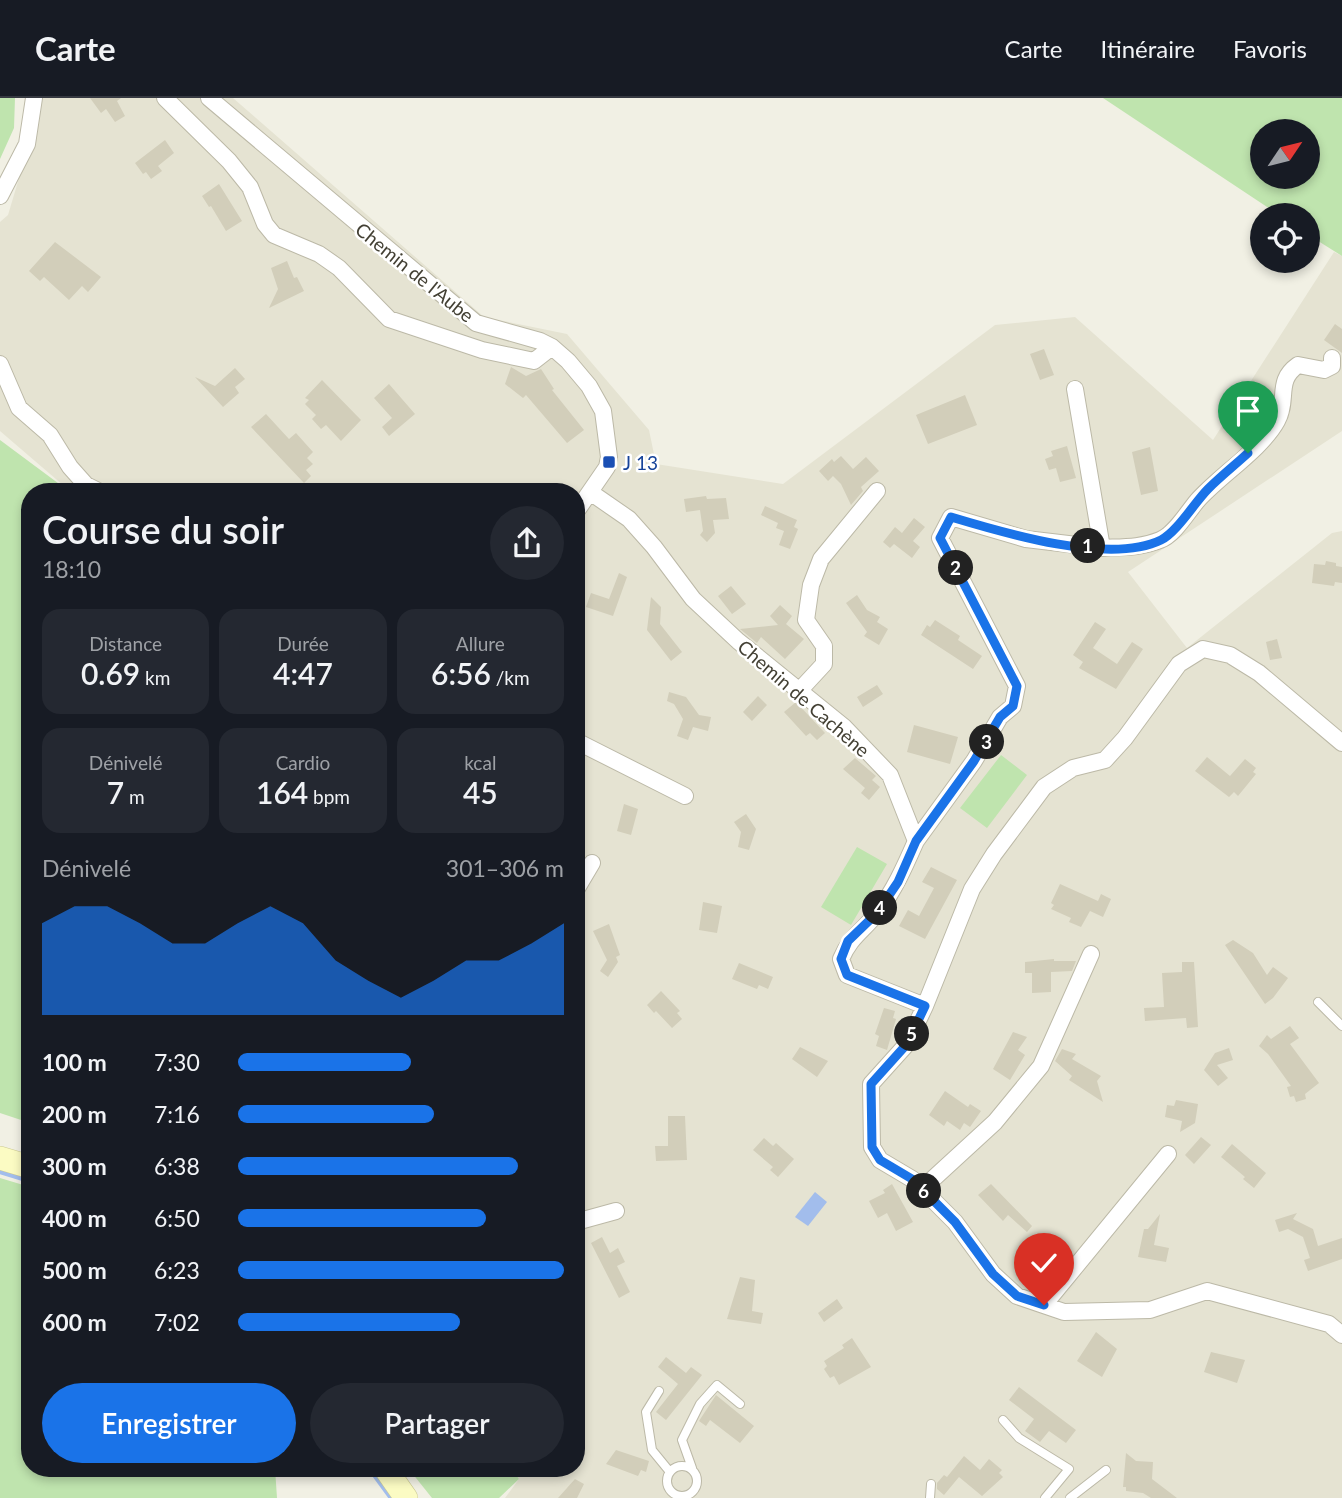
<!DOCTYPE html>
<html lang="fr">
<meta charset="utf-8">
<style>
:root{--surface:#171b24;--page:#242831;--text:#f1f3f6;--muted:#9ea1a6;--line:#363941;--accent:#1a73e8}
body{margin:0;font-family:Lato,sans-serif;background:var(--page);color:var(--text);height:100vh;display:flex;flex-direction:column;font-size:26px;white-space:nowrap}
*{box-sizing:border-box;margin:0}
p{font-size:23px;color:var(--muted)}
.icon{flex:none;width:38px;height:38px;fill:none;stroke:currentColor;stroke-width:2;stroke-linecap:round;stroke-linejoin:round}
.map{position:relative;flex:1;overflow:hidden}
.side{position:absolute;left:21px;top:385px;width:564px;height:994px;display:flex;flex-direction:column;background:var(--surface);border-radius:28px;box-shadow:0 4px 10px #0003}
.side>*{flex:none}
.needle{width:46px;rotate:55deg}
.buttons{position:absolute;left:1250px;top:21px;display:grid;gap:14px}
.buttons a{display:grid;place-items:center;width:70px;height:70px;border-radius:50%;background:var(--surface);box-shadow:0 4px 10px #0003;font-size:35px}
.pin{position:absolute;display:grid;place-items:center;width:60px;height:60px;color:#fff;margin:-72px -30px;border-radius:50% 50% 50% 0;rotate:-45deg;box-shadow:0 0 7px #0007}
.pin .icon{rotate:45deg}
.km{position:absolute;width:35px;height:35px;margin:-18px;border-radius:50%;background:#222;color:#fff;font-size:19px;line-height:35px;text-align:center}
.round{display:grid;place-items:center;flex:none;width:74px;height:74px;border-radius:37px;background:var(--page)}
.summary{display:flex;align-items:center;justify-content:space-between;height:119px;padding:0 21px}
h1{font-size:38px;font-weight:600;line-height:52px}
.metrics{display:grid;grid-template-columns:repeat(3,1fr);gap:10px;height:119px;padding:7px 21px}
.metrics div{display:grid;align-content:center;border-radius:18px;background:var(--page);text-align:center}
.metrics b{font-size:30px;font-weight:600}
.metrics small{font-size:19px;font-weight:400}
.metrics p{font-size:19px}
.chart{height:196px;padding:14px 21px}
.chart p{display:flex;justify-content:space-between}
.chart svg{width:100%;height:126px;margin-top:7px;fill:var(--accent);opacity:.7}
.cta{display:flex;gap:14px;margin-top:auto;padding:14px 21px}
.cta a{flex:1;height:80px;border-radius:42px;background:var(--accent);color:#fff;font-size:28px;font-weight:600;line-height:80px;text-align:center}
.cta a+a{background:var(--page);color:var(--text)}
ul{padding:0 21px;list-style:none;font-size:23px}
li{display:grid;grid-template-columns:112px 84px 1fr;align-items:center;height:52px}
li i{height:18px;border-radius:9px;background:var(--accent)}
header{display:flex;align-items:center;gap:42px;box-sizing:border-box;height:98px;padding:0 35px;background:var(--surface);border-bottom:2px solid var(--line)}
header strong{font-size:33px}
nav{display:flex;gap:38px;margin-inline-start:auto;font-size:24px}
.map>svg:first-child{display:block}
.residential{fill:#e5e3d2}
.green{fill:#bfe4ae;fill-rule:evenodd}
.water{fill:#a2bdec}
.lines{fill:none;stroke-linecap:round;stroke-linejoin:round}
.stream{stroke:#a2bdec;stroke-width:4.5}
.building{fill:#d2ceba}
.lane-casing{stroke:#bcb9a7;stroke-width:10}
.street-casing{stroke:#bcb9a7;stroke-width:18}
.secondary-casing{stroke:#ccca93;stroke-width:24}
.lane{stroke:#fff;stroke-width:8}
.street{stroke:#fff;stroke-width:16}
.secondary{stroke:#fbfbc3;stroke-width:23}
.route-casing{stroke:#fff;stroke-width:14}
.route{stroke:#1a73e8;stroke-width:9}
.transit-dot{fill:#1a4fb4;stroke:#fff;stroke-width:2.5}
.labels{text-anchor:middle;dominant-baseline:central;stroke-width:5;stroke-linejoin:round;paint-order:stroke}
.street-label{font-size:19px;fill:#434034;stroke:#fff}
.transit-label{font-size:19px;fill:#164399;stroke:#fff;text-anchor:start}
</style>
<header>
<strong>Carte</strong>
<nav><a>Carte</a><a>Itinéraire</a><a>Favoris</a></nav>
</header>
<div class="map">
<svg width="1342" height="1400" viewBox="0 0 1342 1400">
<rect width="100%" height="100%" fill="#f1f0e4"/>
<!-- residential -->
<path class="residential" d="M43 0H233L484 219 567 236 649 332 656 366 783 386 995 227 1075 219 1213 342 1334 154 1342 158V333L1128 474 1187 550 1332 435 1342 433V1400H505L519 1381 511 1370H576V394H71L0 333V124L8 117Z"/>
<!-- green -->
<path class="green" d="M0 0H15L14 30 0 61Z
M1103 0H1342V158L1307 136V117H1279ZM1262 33H1307V79H1262Z
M0 342 70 394H30V1025L0 1015Z
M1001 657 1027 677 987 730 960 710Z
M857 749 887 766 851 827 821 809Z
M0 1080 30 1089V1370H275L277 1400H0Z
M408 1370H511L519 1381 499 1400H432Z"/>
<!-- water -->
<path class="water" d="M815 1094 827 1104 808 1128 795 1119Z"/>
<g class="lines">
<!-- stream -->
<path class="stream" d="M0 1074 30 1083
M369 1370 391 1400"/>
</g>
<!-- building -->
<path class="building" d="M90 0H121L117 3 125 18 115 24 106 11 101 15Z
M165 42 174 55 158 68 162 73 151 81 146 74 143 76 135 65Z
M219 86 242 123 226 133 211 108 209 109 202 98Z
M55 144 101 179 88 194 82 188 69 202 44 179 40 183 29 173Z
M287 163 294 180 297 179 304 193 269 210 278 191 271 170Z
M1335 226 1342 231V255L1324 242Z
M1044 251 1054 277 1040 282 1030 256Z
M511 269 526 278 541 271 554 291 552 292 584 332 567 345 526 297 523 300 505 286Z
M235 270 245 281 235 289 239 295 223 309 195 279 215 288Z
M322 282 361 322 341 343 326 327 321 331 312 321 316 317 305 306 309 302 305 300Z
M389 286 415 316 389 338 382 329 392 320 374 300Z
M965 297 977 327 928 346 916 317Z
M266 316 289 341 296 335 313 354 307 360 313 366 306 372 311 378 304 385 251 329Z
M1067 348 1076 380 1060 384 1056 370 1049 372 1045 361 1053 358 1051 353Z
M1150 349 1158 393 1141 397 1132 354Z
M841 358 853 371 866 359 879 373 861 389 863 393 851 407 841 386 833 378 828 383 819 373 832 361 834 364Z
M706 398 707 401 726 400 729 421 713 422 715 435 707 444 700 437 703 433 700 412 686 414 684 401Z
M765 408 797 422 794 429 798 431 790 451 779 447 784 433 776 430 778 425 761 417Z
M914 420 925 429 913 443 920 449 912 460 894 446 890 450 883 444 895 429 902 435Z
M1326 463 1336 465V468L1342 469V485L1335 484 1334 488 1312 485 1314 466 1325 467Z
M619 475 627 479 613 518 586 509 591 495 609 501Z
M731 488 746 506 732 516 718 498Z
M857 497 867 512 880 519 877 524 888 531 879 547 864 538 867 534 846 505Z
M651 499 661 509 660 526 682 554 671 563 647 532Z
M780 507 792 518 786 526 804 541 785 561 761 539 757 545 740 531 778 527 770 518Z
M935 522 960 538 958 542 982 558 973 571 921 537 927 527 930 529Z
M1095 524 1106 531 1093 550 1117 566 1132 544 1143 551 1116 591 1079 570 1083 564 1073 557Z
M1277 541 1282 560 1270 562 1266 544Z
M877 587 883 596 863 609 857 599Z
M669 594 686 599 699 617 711 619 708 633 693 629 688 642 677 638 683 621 674 606 667 603Z
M758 598 767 607 752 623 743 614Z
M796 604 825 635 817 642 810 635 806 638 784 614Z
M914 627 958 639 950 666 907 654Z
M1207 659 1230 678 1245 661 1256 670 1253 674 1256 676 1238 698 1234 694 1229 699 1195 673Z
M855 660 876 678 872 682 880 689 869 702 861 695 865 690 843 671Z
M624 706 638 711 631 737 617 733Z
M746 716 756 731 749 752 738 749 741 734 734 724Z
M931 769 957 782 925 841 899 828 908 812 919 818 934 790 922 784Z
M1060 786 1098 803 1101 796 1111 801 1103 819 1090 813 1081 829 1069 824 1071 820 1051 811 1054 807 1051 805Z
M703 804 722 808 717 835 699 832Z
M609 826 620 857 616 859 618 864 608 879 600 873 607 862 593 833Z
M1233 842 1253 855 1267 877 1273 869 1288 880 1273 900 1265 906 1225 847Z
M1054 861V863H1076L1072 873 1051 874V894L1032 895V875H1025V864Z
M1182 864H1194L1198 929 1187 930 1186 920 1145 923 1144 910 1164 909 1162 875 1182 874Z
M739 865 773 879 768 891 759 887 757 891 732 881Z
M661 893 680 913 677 915 682 921 672 930 656 913 654 915 647 907Z
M884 910 895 913 893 920 896 921 887 952 876 948 879 938 875 936Z
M1290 928 1299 940 1290 946 1319 985 1305 996 1306 1001 1296 1004 1294 998 1290 999 1287 989 1291 988 1268 956 1259 948 1267 937 1271 941Z
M1013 934 1027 939 1018 952 1025 957 1010 982 993 971Z
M800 949 828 963 817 979 792 961Z
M1229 950 1233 962 1217 967 1228 980 1218 988 1204 972 1215 955Z
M1062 951 1076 956 1072 961 1101 978 1097 983 1103 1004 1069 982 1072 978 1055 963Z
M945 993 968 1009 970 1006 981 1013 970 1029 964 1025 960 1032 947 1023 944 1028 929 1017Z
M1176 1002 1198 1006 1195 1025 1180 1034 1182 1023 1165 1019 1167 1007 1174 1008Z
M668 1018H685L687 1062 656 1063 655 1048H668Z
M1201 1039 1211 1047 1194 1066 1185 1057Z
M764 1040 773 1048 776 1045 794 1061 778 1079 770 1072 773 1069 753 1052Z
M1232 1046 1266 1075 1254 1090 1243 1081 1245 1079 1221 1059Z
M892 1086 913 1124 896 1133 887 1115 878 1120 869 1103 885 1095 883 1092Z
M991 1086 1032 1128 1027 1134 1008 1117 1003 1123 978 1097Z
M1297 1115 1293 1121 1313 1131 1318 1148 1342 1140V1161L1308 1173 1304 1162 1310 1160 1303 1139 1288 1131 1279 1134 1275 1122Z
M1160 1116 1154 1147 1169 1150 1166 1164 1138 1159 1144 1131H1148Z
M602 1139 610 1155 618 1150 625 1164 617 1168 630 1194 619 1200 591 1145Z
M740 1179 755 1182 752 1213 763 1215 761 1226 727 1221Z
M837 1201 843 1210 824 1224 818 1215Z
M1096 1234 1117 1251 1102 1279 1077 1263Z
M852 1240 871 1269 839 1287 834 1278 830 1280 824 1271 827 1268 824 1263 844 1250 842 1247Z
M1211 1254 1245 1262 1237 1285 1204 1274Z
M666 1259 686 1275 691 1269 702 1277 666 1322 656 1314 678 1286 658 1269Z
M1019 1289 1076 1332 1066 1345 1049 1333 1040 1344 1025 1333 1034 1321 1009 1302Z
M716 1297 754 1328 740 1345 710 1322 706 1328 699 1323Z
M616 1352 649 1363 646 1374 641 1372 638 1378 606 1366Z
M1126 1355 1136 1363 1153 1364 1152 1381 1177 1400H1151L1143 1395 1126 1393V1389H1123Z
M964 1358 980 1372 989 1361 1002 1372 999 1375 1003 1379 982 1398 959 1379 944 1397 937 1391V1385L944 1377 947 1379Z
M575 1381 584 1386 577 1400H558Z"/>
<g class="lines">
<defs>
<path id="lane" d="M1318 904 1342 928
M659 1293 646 1314 652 1352 670 1374
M1003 1322 1019 1340 1069 1371 1045 1400
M667 1383a15 15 0 1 1 30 0a15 15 0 1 1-30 0Z
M692 1370 682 1342 700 1306 717 1287 740 1306
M930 1400 931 1386
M1070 1400 1106 1372"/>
<path id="street" d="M165 0 229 63 250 89 265 126 274 137 319 156 339 170 389 221 482 252 534 263 552 249
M209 0 476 225 540 243 552 249 568 263 589 288 603 313 609 359 607 369 576 414
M0 98 27 46 34 0
M0 266 19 310 50 337 70 369 86 387 100 394
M590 394 629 421 654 449 693 501 738 543 844 629 890 677 916 743C905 768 894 793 877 815 863 833 850 839 841 861L847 877 925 908 907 946 871 986 872 1049 880 1062 912 1081 955 1124 993 1176 1017 1198 1064 1214 1150 1212 1207 1193 1329 1226 1342 1237
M1102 450C1122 449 1141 450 1160 442 1174 437 1187 415 1197 403 1219 378 1261 352 1277 323 1289 301 1275 283 1298 267L1324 272 1332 268V260
M799 593 824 566V548L806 522 811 487 821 461 877 393
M576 643 685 698
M916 743 974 663 1000 619 1013 608 1017 588 940 440 951 419 1026 441 1102 450 1075 291
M576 792 592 765
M925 908 972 791 994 756 1044 689 1073 670 1105 662 1125 640 1179 566 1203 551 1230 557 1259 575 1342 645
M922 1091 995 1024 1041 968 1091 856
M576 1124 616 1113
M1044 1207 1168 1056"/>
<path id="secondary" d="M0 1060 30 1069
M385 1370 406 1400"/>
</defs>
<!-- lane casing -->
<use href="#lane" class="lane-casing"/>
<!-- street casing -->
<use href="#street" class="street-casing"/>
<!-- secondary casing -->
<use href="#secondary" class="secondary-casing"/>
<!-- lane -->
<use href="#lane" class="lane"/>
<!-- street -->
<use href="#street" class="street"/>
<!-- secondary -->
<use href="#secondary" class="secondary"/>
</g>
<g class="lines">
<defs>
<path id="route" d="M1044 1207 1017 1198 993 1176 955 1124 912 1081 880 1062 872 1049 871 986 907 946 925 908 847 877 841 861 848 843 877 815 898 784 916 743 974 663 1000 619 1013 608 1017 588 940 440 951 419C1004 435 1110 467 1161 442 1177 434 1195 404 1208 391 1221 378 1235 367 1248 355"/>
</defs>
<!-- route casing -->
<use href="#route" class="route-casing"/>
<!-- route -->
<use href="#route" class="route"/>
</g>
<!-- markers -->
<rect class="transit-dot" x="602" y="357" width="14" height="14" rx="3.5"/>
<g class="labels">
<!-- street labels -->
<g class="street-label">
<text transform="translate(415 174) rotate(39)">Chemin de l'Aube</text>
<text transform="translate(804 600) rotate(41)">Chemin de Cachène</text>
</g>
<!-- transit labels -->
<g class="transit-label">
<text x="623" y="364">J 13</text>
</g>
</g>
</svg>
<div class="buttons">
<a><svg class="needle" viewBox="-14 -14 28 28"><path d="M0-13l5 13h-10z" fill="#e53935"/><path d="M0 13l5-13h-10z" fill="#9ea1a6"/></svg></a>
<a><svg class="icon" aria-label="locate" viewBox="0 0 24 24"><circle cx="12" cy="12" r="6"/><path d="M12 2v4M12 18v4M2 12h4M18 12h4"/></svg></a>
</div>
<div class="pin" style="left:1248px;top:355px;background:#1e9e55"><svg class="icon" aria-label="arrive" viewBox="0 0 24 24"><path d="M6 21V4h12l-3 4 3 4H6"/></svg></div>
<div class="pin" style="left:1044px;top:1207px;background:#d93025"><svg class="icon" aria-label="check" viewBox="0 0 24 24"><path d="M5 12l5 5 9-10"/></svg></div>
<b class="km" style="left:1088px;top:448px">1</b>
<b class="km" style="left:956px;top:470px">2</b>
<b class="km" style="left:987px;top:644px">3</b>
<b class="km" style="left:880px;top:810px">4</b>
<b class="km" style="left:912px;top:936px">5</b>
<b class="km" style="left:924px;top:1093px">6</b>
<section class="side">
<div class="summary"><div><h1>Course du soir</h1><p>18:10</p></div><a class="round"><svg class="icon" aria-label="share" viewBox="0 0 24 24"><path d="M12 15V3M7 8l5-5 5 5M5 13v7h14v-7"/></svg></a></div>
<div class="metrics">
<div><p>Distance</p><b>0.69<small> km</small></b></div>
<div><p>Durée</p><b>4:47</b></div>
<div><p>Allure</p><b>6:56<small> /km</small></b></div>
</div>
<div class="metrics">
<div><p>Dénivelé</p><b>7<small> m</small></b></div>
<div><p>Cardio</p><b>164<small> bpm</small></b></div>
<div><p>kcal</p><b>45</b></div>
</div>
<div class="chart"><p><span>Dénivelé</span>301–306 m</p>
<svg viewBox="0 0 160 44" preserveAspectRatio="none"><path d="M0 44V12L10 6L20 6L30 12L40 19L50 19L60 12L70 6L80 12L90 25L100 32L110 38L120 32L130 25L140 25L150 19L160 12V44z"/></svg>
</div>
<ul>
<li><b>100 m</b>7:30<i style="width:53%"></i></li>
<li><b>200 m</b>7:16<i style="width:60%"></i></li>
<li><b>300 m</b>6:38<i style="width:86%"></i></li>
<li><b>400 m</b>6:50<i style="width:76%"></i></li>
<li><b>500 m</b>6:23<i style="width:100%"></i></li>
<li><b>600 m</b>7:02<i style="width:68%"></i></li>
</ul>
<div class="cta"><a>Enregistrer</a><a>Partager</a></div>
</section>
</div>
